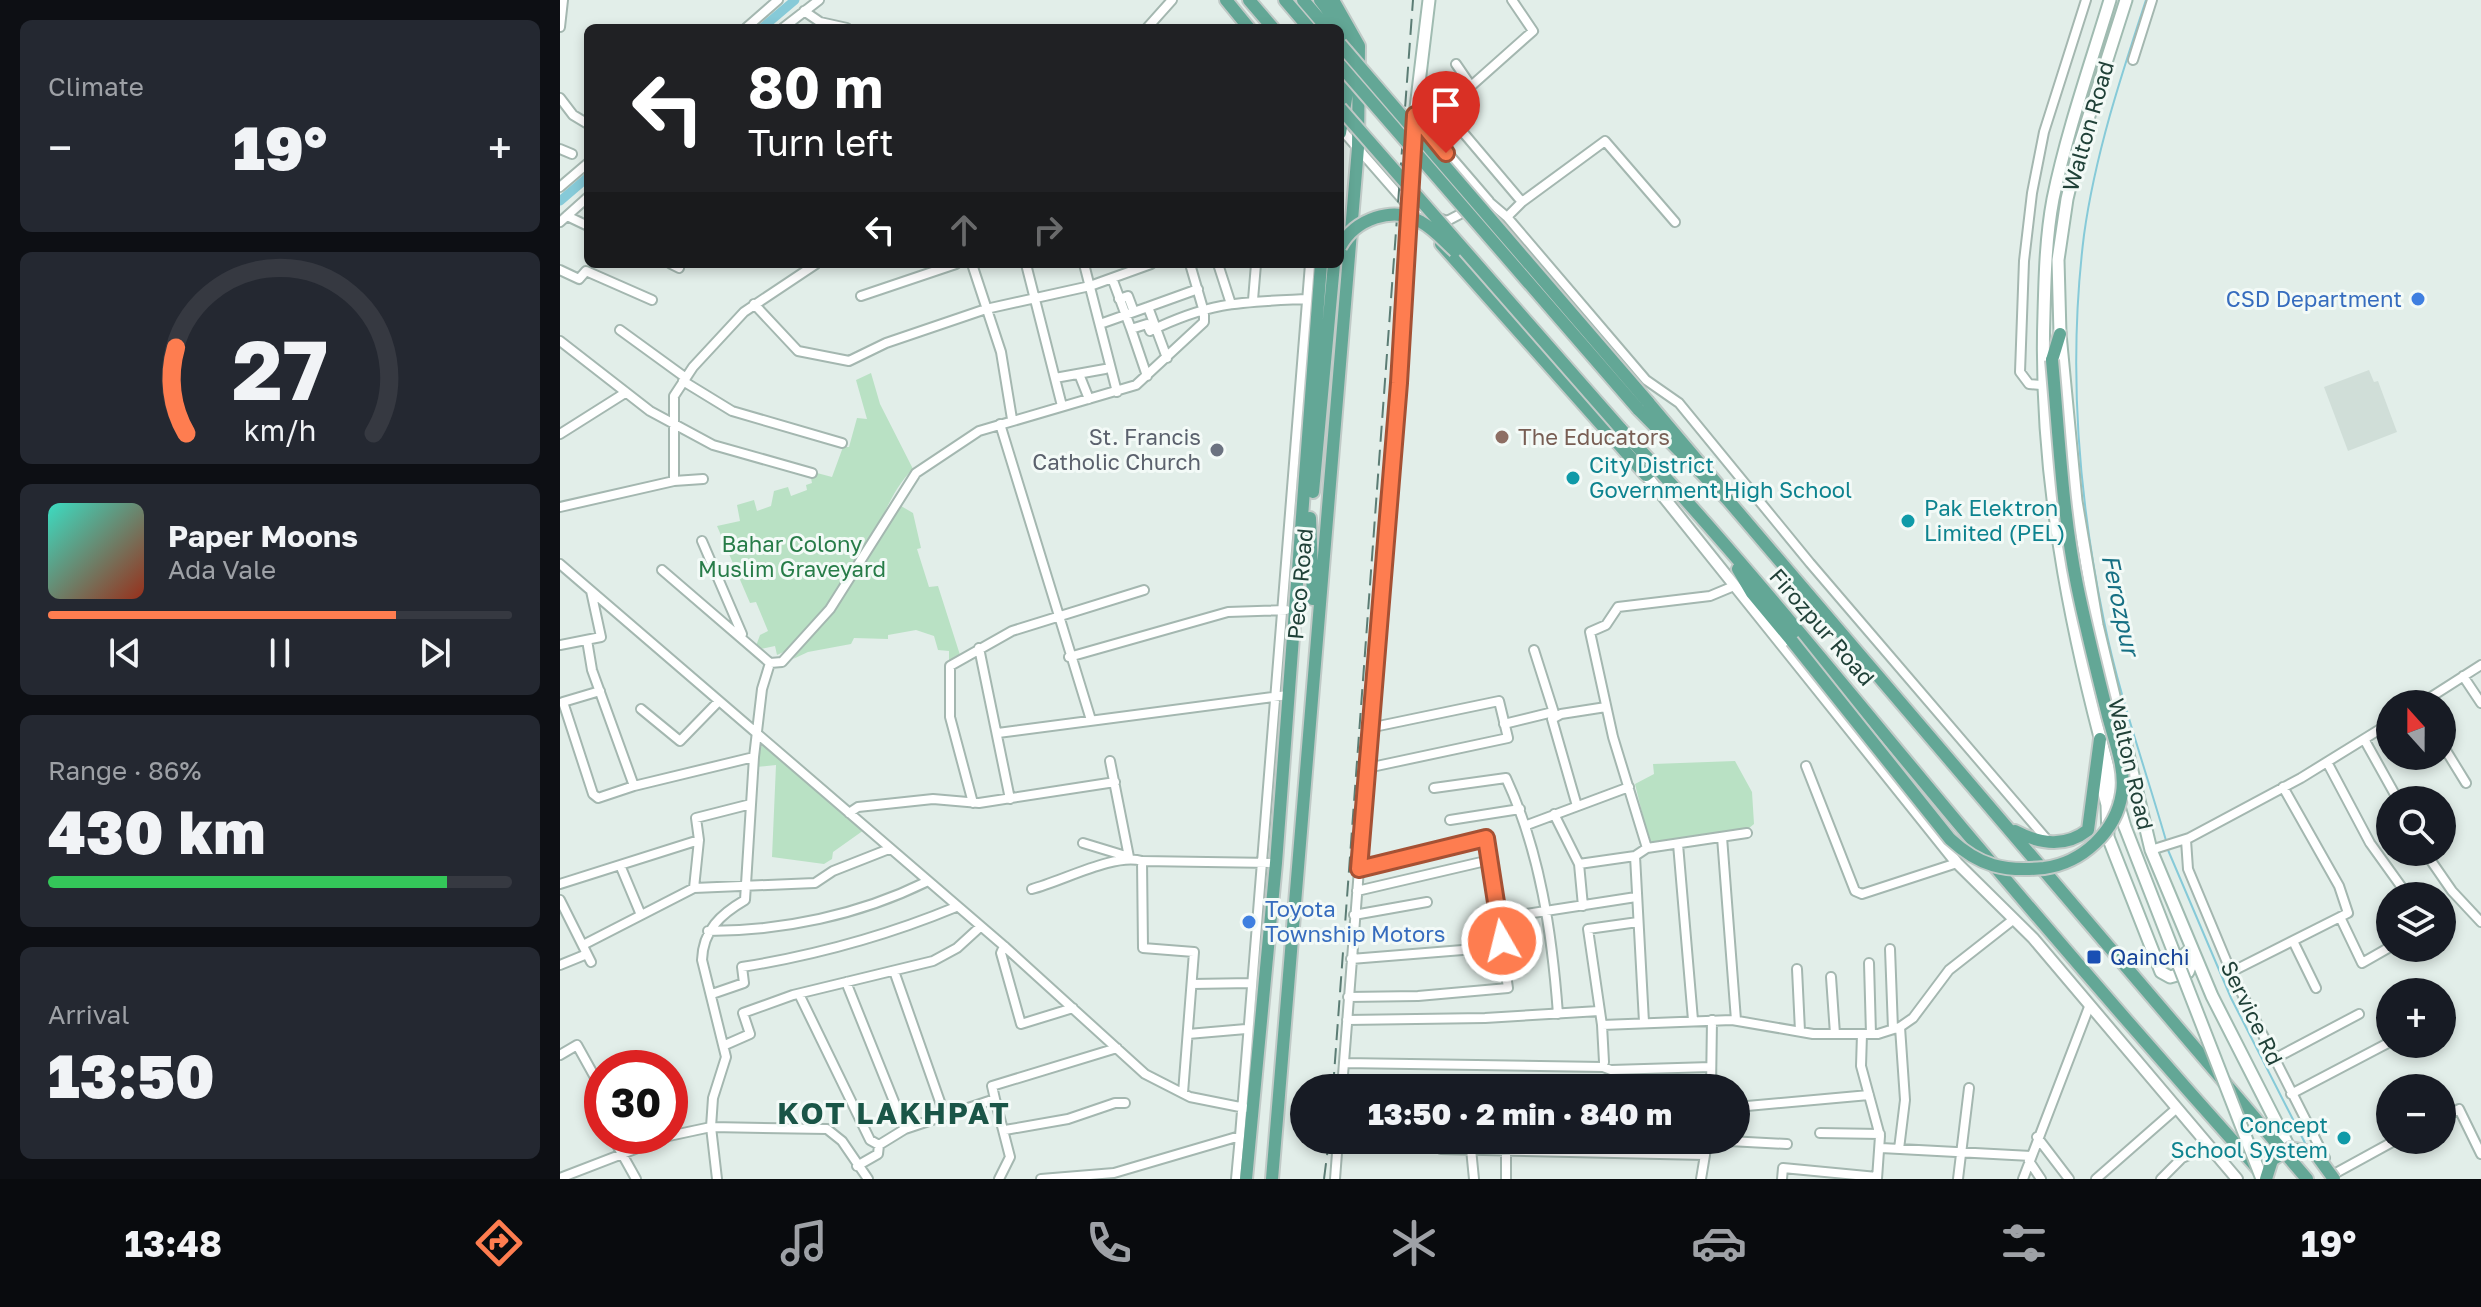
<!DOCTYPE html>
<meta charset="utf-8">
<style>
:root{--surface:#171b24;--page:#242831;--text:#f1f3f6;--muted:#9ea1a6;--line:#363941;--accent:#fe7d50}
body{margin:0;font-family:"Golos Text",sans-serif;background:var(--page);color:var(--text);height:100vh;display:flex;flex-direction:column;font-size:30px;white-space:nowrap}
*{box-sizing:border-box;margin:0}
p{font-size:26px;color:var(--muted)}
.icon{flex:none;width:44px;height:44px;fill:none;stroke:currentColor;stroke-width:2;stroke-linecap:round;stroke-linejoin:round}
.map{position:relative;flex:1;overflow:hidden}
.side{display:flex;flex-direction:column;gap:20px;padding:20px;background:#0d0f14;width:560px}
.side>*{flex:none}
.banner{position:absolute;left:24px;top:24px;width:760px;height:244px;border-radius:12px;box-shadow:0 4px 12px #0003;background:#202124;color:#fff;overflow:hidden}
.needle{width:52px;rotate:339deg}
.tools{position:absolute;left:1816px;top:690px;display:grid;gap:16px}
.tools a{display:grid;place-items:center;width:80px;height:80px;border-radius:50%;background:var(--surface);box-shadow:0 4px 12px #0003;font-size:40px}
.speed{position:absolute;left:24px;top:1050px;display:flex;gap:16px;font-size:40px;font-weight:700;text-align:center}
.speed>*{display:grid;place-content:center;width:104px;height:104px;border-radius:50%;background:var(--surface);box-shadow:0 4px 12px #0003;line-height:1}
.speed .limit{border:12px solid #d22;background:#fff;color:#111}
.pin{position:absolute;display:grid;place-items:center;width:68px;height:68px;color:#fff;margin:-82px -34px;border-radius:50% 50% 50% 0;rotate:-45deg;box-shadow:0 0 8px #0007}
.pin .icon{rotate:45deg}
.me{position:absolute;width:88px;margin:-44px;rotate:352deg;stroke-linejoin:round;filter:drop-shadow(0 0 6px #0008)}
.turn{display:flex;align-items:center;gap:28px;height:168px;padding:0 32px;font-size:36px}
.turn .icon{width:104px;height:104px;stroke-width:2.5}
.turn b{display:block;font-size:56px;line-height:68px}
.lanes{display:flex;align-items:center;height:76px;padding:0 32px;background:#0003;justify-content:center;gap:40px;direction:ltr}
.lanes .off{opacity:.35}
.big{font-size:60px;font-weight:800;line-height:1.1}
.side .tile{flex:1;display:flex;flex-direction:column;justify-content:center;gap:12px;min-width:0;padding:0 28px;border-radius:12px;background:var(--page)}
.side .dial{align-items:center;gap:0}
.dial svg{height:208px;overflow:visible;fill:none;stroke:var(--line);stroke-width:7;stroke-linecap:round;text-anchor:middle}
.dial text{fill:var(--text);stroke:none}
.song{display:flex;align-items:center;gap:24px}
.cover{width:96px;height:96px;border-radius:12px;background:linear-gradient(135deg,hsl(170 70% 55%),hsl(10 70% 35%))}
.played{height:8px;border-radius:4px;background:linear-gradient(90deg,var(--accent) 75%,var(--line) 75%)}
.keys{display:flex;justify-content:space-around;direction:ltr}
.heat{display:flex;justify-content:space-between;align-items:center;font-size:44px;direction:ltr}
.charge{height:12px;border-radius:6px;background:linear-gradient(90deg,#34c759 86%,var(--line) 0)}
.trip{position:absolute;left:730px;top:1074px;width:460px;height:80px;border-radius:40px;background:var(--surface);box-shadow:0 4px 12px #0003;font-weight:800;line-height:80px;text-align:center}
.menu{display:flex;height:128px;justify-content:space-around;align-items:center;background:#090b0e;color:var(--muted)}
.menu .icon{width:56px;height:56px}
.menu .selected{color:var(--accent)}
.menu b{font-size:36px;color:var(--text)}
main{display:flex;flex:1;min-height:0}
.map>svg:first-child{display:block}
.built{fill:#d0ded8}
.green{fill:#b9e1c4}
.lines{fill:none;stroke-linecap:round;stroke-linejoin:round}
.stream{stroke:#86cad8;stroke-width:2}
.canal{stroke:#86cad8;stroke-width:9}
.minor-casing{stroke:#a4b7b0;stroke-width:12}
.tertiary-casing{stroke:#a4b7b0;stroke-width:14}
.secondary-casing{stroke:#a0bbb1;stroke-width:15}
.primary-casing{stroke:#c1cac7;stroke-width:16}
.minor{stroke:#fff;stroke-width:8}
.tertiary{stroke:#fff;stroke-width:10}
.secondary{stroke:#fff;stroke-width:11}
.primary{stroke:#63a796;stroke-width:12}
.rail{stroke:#5b7c74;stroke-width:2;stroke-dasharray:16 8;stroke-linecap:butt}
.secondary-bridge-casing{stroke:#a0bbb1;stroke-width:15;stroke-linecap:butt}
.primary-bridge-casing{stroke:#c1cac7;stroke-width:16;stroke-linecap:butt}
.secondary-bridge{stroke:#fff;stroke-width:11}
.primary-bridge{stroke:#63a796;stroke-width:12}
.route-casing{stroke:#a55134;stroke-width:20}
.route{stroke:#fe7d50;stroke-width:14}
.shop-dot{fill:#3f7fe0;stroke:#f3faf7;stroke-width:3}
.education-dot{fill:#8d6e63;stroke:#f3faf7;stroke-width:3}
.worship-dot{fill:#6b7280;stroke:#f3faf7;stroke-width:3}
.culture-dot{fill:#0f9aa8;stroke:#f3faf7;stroke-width:3}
.transit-dot{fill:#1a4fb4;stroke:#f3faf7;stroke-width:3}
.labels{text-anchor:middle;stroke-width:6;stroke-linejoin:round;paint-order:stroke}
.street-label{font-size:22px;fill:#204138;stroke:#f3faf7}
.shop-label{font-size:22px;fill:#366cbe;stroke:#f3faf7;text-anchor:end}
.worship-label{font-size:22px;fill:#5b616d;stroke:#f3faf7;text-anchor:end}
.education-label{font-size:22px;fill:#785e54;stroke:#f3faf7;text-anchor:start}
.culture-label{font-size:22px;fill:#0d838f;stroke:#f3faf7;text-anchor:start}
.park-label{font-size:22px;fill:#277c48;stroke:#f3faf7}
.transit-label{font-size:22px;fill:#164399;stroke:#f3faf7;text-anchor:start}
.water-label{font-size:24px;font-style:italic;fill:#156f83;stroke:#f3faf7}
.district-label{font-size:30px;font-weight:bold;letter-spacing:2px;fill:#1a5547;stroke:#f3faf7}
</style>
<main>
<section class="side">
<div class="tile"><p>Climate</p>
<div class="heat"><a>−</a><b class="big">19°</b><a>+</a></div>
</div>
<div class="tile dial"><svg viewBox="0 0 100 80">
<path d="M14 69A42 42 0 1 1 86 69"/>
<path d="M14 69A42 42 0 0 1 10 36" stroke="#fe7d50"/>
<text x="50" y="56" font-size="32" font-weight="700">27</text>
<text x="50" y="72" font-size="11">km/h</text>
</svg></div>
<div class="tile">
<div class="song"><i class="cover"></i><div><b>Paper Moons</b><p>Ada Vale</p></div></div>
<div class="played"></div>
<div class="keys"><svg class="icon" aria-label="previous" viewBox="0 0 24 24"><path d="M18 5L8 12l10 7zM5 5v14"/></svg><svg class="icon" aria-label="pause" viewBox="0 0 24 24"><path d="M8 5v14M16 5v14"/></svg><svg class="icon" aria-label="next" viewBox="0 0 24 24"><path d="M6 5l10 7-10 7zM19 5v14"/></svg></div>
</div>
<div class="tile"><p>Range · 86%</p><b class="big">430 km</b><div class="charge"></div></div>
<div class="tile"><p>Arrival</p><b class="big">13:50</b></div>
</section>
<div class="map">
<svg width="1921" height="1179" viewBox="0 0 1921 1179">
<rect width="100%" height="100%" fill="#e2eee9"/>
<!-- built -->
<path class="built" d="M1809,370L1814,382L1818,381L1837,432L1788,451L1764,387Z"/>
<!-- green -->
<path class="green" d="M311,373L320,404L353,469C333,488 325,515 311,538C293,568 249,645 217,655L215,646L201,649L196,646L200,635L208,631L196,602L190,603L157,526L180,521L177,505L194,500L197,511L211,506L214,491L228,487L231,496L247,490L246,485L252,483L251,478L257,473L272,477L283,447H289L297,418L307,419L296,380Z
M341,506L353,513L361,548L357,549L369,587L378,586L400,655L389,661V651L378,650L374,636L356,630L328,635V639L294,638L291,644L248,652L233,659L272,612Z
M200,743L304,830L273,852L272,859L264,864L212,857L216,765L196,767Z
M1175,761L1192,792L1194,824L1188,829L1090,845L1075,784L1094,774L1093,764Z"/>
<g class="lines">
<!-- stream -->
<path class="stream" d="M1586,0C1561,76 1535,155 1524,235C1508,363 1518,495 1544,621C1559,696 1586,770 1607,844
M1608,850L1671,998L1746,1145"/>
<!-- canal -->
<path class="canal" d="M202,28L235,0
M0,201L28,177"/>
<defs>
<path id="minor" d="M244,11L260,22L287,28
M0,27L3,0
M186,28L218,0
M223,28L259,0
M587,28L612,0
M1573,60L1592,0
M896,64L911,86
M0,98L13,115L28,124
M855,115L929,201
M781,129L850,208L887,221L927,200L947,217L1086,380L1119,403L1250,563L1489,842
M0,149L12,154
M0,187L28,163
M962,202L1045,141L1115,222
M7,216L28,226
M947,217L962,202L890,117L892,103L973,31L952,0
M0,222L28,197
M111,264L119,268
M412,264L441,352L452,419
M466,264L502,406
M524,264L557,392
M658,264L670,301
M0,270L19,279L26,271L92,300
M552,278L571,329
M301,296L396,264
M559,299L568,296L574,312
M693,300L696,264
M194,304L238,351L289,361L326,343L426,309L530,286L591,264
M540,324L588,307
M60,330L126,378
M0,341L90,411L153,445L252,473
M607,358L588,307L638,289
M519,374L529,399
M587,376L571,329L587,324L590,331C652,301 681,302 747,299
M495,378L545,369
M123,381L172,411L282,443
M1481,385L1469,384L1460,372L1464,261L1472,193L1484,132L1526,0
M440,424L531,720
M0,434L65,393
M114,481V396L133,367L184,312L256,264
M0,507L114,481L143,479
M142,541L182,634
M0,564L444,946L585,1074L630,1097L685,1108
M102,570L210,663
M27,640L32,670L74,786L194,757L202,689L210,663L222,662L270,609L356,473L419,431L576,385L644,322V312L630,264
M0,645L41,637L31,591
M419,648L450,799
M974,650L995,716
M509,657L668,612L726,610
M1903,676L1921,703
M40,691L3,702L33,794L38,798L74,786
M1860,704L1921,665
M81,709L120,741L158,702
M944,724L993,712
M438,733L728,695
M1804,739L1838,800
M1882,744L1906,783
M194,757L185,900C161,914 143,930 142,960L166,1057L153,1098L151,1127L267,1129L282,1141L308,1179
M1767,762L1810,843L1848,896
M1246,766L1295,891L1302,894L1397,863
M807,768L948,738L939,701L809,728
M874,788L946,778C980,851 992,933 998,1014
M413,803L390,717V666L452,631L584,590
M1017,806L992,719L1001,714L1046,707
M289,813L298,807L373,799L419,803L555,782
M994,814L1019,864L1023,906
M890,820L960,809
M967,825L1069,787
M1162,837L1176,1020
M1626,840L1628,869L1671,972L1765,1158
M523,843L569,857L550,761
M1118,844L1133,1020
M1087,848L1053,737L1030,632L1046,625L1058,607L1150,596L1174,586
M1591,850L1629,838L1741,778L1830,723
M1865,852L1892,891L1921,922
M582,861L716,863
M1019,864L1075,856
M60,865L81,915
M0,884L139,840
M134,888L139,840L136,818L191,804
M472,889C503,881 554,853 582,861L583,948L634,952L623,1093
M797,891L930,860
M0,900L31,962
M794,915L867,902
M1780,917L1802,963L1830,947
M1078,922L1028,929L1042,1025L1172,1020L1253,1034H1318L1340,1027L1353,1018L1389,970L1454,919
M148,931C222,931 299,915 366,882
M1733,941L1756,988
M23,945L134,888L255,883L273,871L329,849
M444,946L441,953L461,1024L513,1008
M1330,949L1333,1029
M791,959L915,949V922L1076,897
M1309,963L1311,1034
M0,965L27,954
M1237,969L1240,1031
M334,971L385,1116
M1671,972L1788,913L1779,886L1723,787
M1271,977L1275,1034
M286,982L345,1129
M632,984L692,983
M152,994L184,983L182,967C257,955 326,936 396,907
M239,994L310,1140L319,1145
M788,997L858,996L948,988L926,838L799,869
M787,1020L925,1018L1039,1011
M1084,1022L1075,856L1087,848L1187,833
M1042,1025L1044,1062
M628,1034L686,1029
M1302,1034L1301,1066L1320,1136L1317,1179
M165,1045L190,1034L183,1013L233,995L373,961L397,948L420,927
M0,1055L17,1045L42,1090
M1714,1059L1799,1014
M784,1063L1043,1067L1051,1070L1151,1067
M782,1088L850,213
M1151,1088L1152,1020
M1731,1094L1830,1042
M435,1099L432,1086L557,1048
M1176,1107L1309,1095
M1882,1117L1899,1109L1921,1154
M445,1130L508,1119L555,1103H565
M1260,1133L1320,1134
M52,1136L76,1179
M1477,1137L1509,1179
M1150,1140L1227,1144
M1321,1148L1471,1156
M881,1149L1145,1155L1147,1140
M911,1149L914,1179
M1339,1149L1345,1100L1340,1027
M946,1150V1179
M1469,1161L1481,1179
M297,1166L318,1154L319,1145L345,1129L435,1099L450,1157L439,1179
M1774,1174L1836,1140
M0,1178L109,1136L151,1127L157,1179
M481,1179L554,1173L680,1136L750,264
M676,1179L680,1136
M775,1179L778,1140
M1141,1179L1145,1155
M1222,1179L1223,1168L1317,1177
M1398,1179L1409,1088
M1463,1179L1529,1007
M1536,1179L1617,1108
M1601,1179L1622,1158L1649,1146"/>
<path id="tertiary" d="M1086,475L1397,863L1473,938L1677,1179"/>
<path id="secondary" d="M1550,0C1530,66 1507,131 1493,199C1486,236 1485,275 1484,313C1478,487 1516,661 1565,827
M1566,0L1520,144L1507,199L1498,260L1500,334L1516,501L1537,625L1591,850L1652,996L1734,1157
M850,208L853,133L869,0
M1537,766L1547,805L1548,837L1601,972L1610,977L1628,972L1631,964L1626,953"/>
<path id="primary" d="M666,0L689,28
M689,0L713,28
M725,0L749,28
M743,0L767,28
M760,0C800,50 790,74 780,133
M881,244L1086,475L1096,467
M1492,360L1500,334
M1088,402L1159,486
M1078,409L1167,499L1747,1179
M1060,428C1180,556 1290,694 1403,829C1499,943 1597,1056 1697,1168
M753,492L774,264
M750,518L753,599
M1178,569L1192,593L1232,641
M1455,831C1480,844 1505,848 1528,830L1540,739
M686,1179L716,863L761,264
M712,1179L798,148L799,46L773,0"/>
</defs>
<!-- minor casing -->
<use href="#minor" class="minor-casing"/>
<!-- tertiary casing -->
<use href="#tertiary" class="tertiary-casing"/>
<!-- secondary casing -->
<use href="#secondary" class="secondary-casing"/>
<!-- primary casing -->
<use href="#primary" class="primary-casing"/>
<!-- minor -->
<use href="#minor" class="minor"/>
<!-- tertiary -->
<use href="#tertiary" class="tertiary"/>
<!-- secondary -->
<use href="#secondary" class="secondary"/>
<!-- primary -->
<use href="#primary" class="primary"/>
<!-- rail -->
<path class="rail" d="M773,1088L853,0
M764,1179L769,1140"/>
<defs>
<path id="secondary-bridge" d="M1565,827L1702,1179"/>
<path id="primary-bridge" d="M780,44L1088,402
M780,65L1078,409
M780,108L1060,428
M780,247C795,219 833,205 861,222C874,229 884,241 895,251
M1232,641L1390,839C1419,866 1444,872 1484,868C1522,863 1556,832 1562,793C1566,769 1554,739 1548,716C1537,672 1526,629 1517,585C1502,511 1499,435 1492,360
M1706,1179L1712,1160L1731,1148L1755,1153L1774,1179"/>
</defs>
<!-- secondary-bridge casing -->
<use href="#secondary-bridge" class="secondary-bridge-casing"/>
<!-- primary-bridge casing -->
<use href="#primary-bridge" class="primary-bridge-casing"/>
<!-- secondary-bridge -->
<use href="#secondary-bridge" class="secondary-bridge"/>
<!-- primary-bridge -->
<use href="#primary-bridge" class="primary-bridge"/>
</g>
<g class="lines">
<defs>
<path id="route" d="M886,153L855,115L839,383L799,869L926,838L942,941"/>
</defs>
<!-- route casing -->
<use href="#route" class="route-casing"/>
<!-- route -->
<use href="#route" class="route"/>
</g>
<!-- markers -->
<g class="shop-dot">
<circle cx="1858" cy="299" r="8"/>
<circle cx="689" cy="922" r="8"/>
</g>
<circle class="education-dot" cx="942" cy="437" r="8"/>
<circle class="worship-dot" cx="657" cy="450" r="8"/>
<g class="culture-dot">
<circle cx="1013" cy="478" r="8"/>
<circle cx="1348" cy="521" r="8"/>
<circle cx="1784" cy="1138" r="8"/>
</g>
<rect class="transit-dot" x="1526" y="949" width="16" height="16" rx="4"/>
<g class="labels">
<!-- street labels -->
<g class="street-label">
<text transform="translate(1528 126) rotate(-74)" y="8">Walton Road</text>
<text transform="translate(740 584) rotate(-85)" y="8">Peco Road</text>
<text transform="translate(1262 627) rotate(49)" y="8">Firozpur Road</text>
<text transform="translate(1571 764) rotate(77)" y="8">Walton Road</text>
<text transform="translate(1692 1013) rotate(64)" y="8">Service Rd</text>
</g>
<!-- shop labels -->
<g class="shop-label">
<text x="1842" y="307">CSD Department</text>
<text x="705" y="917" text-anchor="start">Toyota<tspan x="705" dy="25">Township Motors</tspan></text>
</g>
<!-- worship labels -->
<g class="worship-label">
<text x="641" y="445">St. Francis<tspan x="641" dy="25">Catholic Church</tspan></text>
</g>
<!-- education labels -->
<g class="education-label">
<text x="958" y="445">The Educators</text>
</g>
<!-- culture labels -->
<g class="culture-label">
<text x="1029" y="473">City District<tspan x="1029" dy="25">Government High School</tspan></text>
<text x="1364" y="516">Pak Elektron<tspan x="1364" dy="25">Limited (PEL)</tspan></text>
<text x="1768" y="1133" text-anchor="end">Concept<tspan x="1768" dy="25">School System</tspan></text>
</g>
<!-- park labels -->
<g class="park-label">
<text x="232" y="552">Bahar Colony<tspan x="232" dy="25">Muslim Graveyard</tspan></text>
</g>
<!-- transit labels -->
<g class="transit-label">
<text x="1550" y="965">Qainchi</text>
</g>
<!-- water labels -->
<g class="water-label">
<text transform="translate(1560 605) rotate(78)" y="8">Ferozpur</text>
</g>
<!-- district labels -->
<g class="district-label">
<text x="334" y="1124">KOT LAKHPAT</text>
</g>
</g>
</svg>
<div class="tools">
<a><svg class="needle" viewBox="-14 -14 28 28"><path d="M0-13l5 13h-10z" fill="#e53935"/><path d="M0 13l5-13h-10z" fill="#9ea1a6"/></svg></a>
<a><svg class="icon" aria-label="search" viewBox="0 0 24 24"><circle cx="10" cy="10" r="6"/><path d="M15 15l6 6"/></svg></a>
<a><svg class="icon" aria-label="layers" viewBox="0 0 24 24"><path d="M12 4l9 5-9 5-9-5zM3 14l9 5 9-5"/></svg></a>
<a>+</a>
<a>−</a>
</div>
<div class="speed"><div class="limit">30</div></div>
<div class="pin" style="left:886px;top:153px;background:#d93025"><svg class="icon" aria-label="arrive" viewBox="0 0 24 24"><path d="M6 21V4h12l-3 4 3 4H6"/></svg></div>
<svg class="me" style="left:942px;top:941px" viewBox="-20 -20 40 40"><circle r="17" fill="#fe7d50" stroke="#fff" stroke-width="3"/><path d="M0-11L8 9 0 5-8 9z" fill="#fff"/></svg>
<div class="trip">13:50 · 2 min · 840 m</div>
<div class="banner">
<div class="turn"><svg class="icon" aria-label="left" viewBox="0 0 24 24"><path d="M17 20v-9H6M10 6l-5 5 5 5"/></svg><div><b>80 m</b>Turn left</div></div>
<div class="lanes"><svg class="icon" aria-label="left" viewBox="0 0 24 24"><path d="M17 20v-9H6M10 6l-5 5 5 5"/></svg><svg class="icon off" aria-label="ahead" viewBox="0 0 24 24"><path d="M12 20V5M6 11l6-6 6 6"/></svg><svg class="icon off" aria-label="right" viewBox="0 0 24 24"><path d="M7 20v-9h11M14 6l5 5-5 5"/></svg></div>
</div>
</div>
</main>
<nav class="menu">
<b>13:48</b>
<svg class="icon selected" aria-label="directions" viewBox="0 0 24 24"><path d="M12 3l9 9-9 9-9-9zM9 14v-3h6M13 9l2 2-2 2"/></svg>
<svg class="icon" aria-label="music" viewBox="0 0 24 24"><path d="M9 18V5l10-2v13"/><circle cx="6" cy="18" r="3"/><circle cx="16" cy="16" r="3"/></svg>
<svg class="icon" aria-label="phone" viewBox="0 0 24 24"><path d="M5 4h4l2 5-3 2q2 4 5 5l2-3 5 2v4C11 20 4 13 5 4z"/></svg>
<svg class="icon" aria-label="climate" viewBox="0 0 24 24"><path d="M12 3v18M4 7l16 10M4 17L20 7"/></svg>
<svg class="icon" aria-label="car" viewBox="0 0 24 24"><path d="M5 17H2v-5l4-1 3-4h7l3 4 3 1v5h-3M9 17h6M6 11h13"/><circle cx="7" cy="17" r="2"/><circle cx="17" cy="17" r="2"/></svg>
<svg class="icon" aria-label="filters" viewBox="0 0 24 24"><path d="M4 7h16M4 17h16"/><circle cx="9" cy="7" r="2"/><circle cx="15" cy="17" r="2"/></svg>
<b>19°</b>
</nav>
